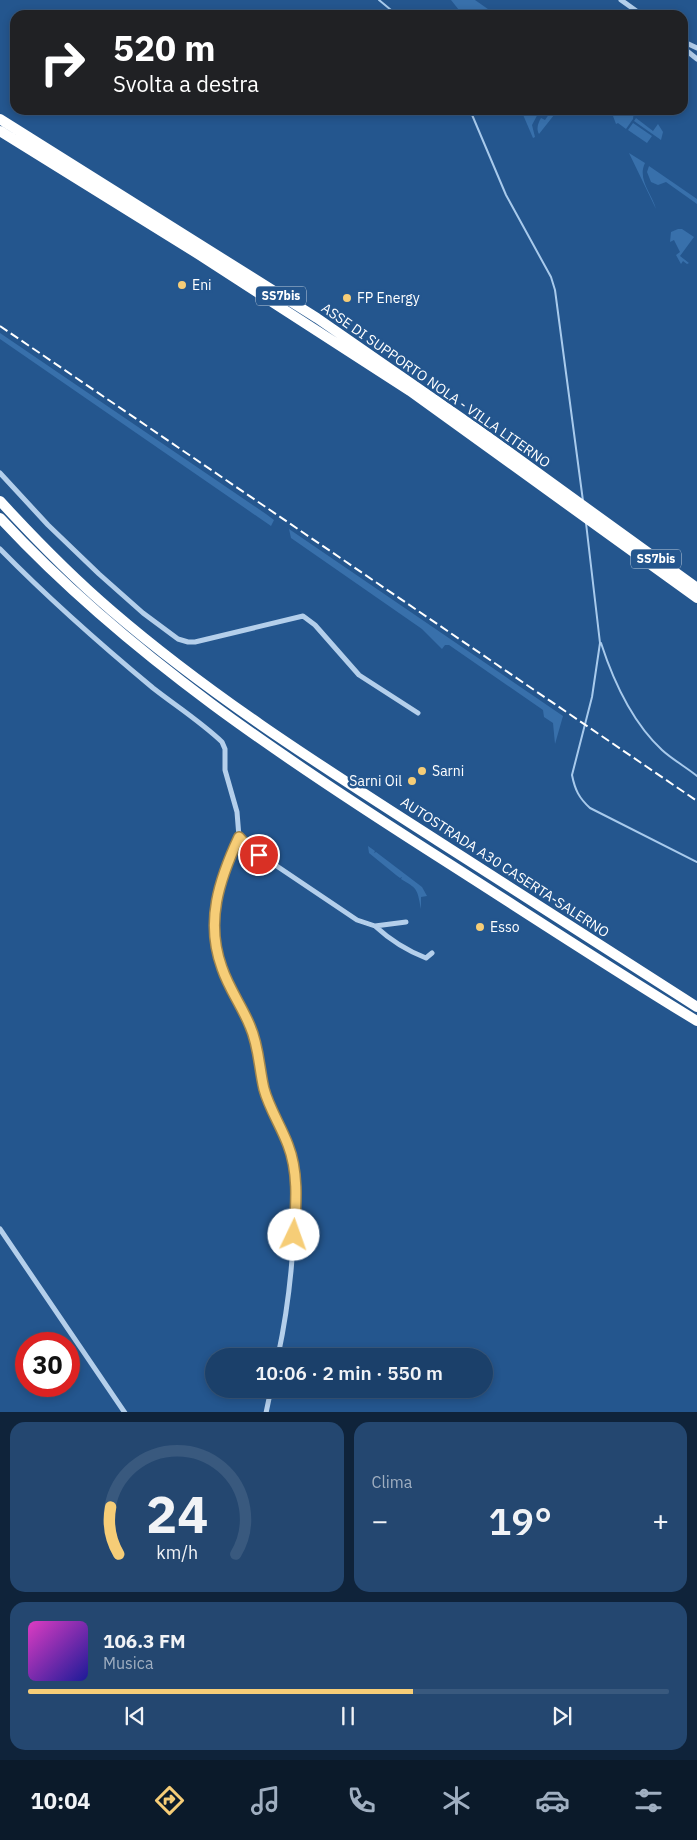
<!DOCTYPE html>
<html lang="it">
<meta charset="utf-8">
<style>
:root{--surface:#1b406a;--page:#244770;--text:#f1f3f6;--muted:#a0afc1;--line:#39597e;--accent:#f6cd77}
body{margin:0;font-family:"IBM Plex Sans",sans-serif;background:var(--page);color:var(--text);height:100vh;display:flex;flex-direction:column;font-size:19px;white-space:nowrap}
*{box-sizing:border-box;margin:0}
p{font-size:16px;color:var(--muted)}
.icon{flex:none;width:28px;height:28px;fill:none;stroke:currentColor;stroke-width:2;stroke-linecap:round;stroke-linejoin:round}
.map{position:relative;height:1412px;overflow:hidden}
.sheet{display:flex;flex-direction:column;gap:10px;padding:10px;background:#0f233a;flex:1}
.sheet>*{flex:none}
.top-card{position:absolute;left:10px;top:10px;width:678px;height:105px;border-radius:15px;box-shadow:0 2px 8px #0003,0 0 0 1px var(--line);background:#202124;color:#fff;overflow:hidden}
.speed{position:absolute;left:15px;top:1332px;display:flex;gap:10px;font-size:25px;font-weight:700;text-align:center}
.speed>*{display:grid;place-content:center;width:65px;height:65px;border-radius:50%;background:var(--surface);box-shadow:0 2px 8px #0003,0 0 0 1px var(--line);line-height:1}
.speed .limit{border:8px solid #d22;background:#fff;color:#111}
.pin{position:absolute;display:grid;place-items:center;width:42px;height:42px;color:#fff;margin:-21px;border:2px solid #fff;border-radius:50%;box-shadow:0 1px 5px #0007}
.me{position:absolute;width:55px;margin:-28px;rotate:3deg;stroke-linejoin:round;filter:drop-shadow(0 0 4px #0008)}
.turn{display:flex;align-items:center;gap:18px;height:105px;padding:0 20px;font-size:22px}
.turn .icon{width:65px;height:65px;stroke-width:2.5}
.turn b{display:block;font-size:35px;line-height:42px}
.big{font-size:38px;font-weight:600;line-height:1.1}
.sheet .tile{flex:1;display:flex;flex-direction:column;justify-content:center;gap:8px;min-width:0;padding:0 18px;border-radius:15px;background:var(--page)}
.sheet .dial{align-items:center;gap:0}
.dial svg{height:130px;overflow:visible;fill:none;stroke:var(--line);stroke-width:7;stroke-linecap:round;text-anchor:middle}
.dial text{fill:var(--text);stroke:none}
.song{display:flex;align-items:center;gap:15px}
.cover{width:60px;height:60px;border-radius:8px;background:linear-gradient(135deg,hsl(310 70% 55%),hsl(240 70% 35%))}
.played{height:5px;border-radius:2px;background:linear-gradient(90deg,var(--accent) 60%,var(--line) 60%)}
.keys{display:flex;justify-content:space-around;direction:ltr}
.heat{display:flex;justify-content:space-between;align-items:center;font-size:28px;direction:ltr}
.sheet .tiles{flex:1;display:grid;gap:10px;grid-template-columns:1fr 1fr}
.tile:last-child{grid-column:span 2}
.trip{position:absolute;left:205px;top:1348px;width:288px;height:50px;border-radius:25px;background:var(--surface);box-shadow:0 2px 8px #0003,0 0 0 1px var(--line);font-weight:600;line-height:50px;text-align:center}
.tab-bar{display:flex;height:80px;justify-content:space-around;align-items:center;background:#0b1a2a;color:var(--muted)}
.tab-bar .icon{width:35px;height:35px}
.tab-bar .active{color:var(--accent)}
.tab-bar b{font-size:22px;color:var(--text)}
.map>svg:first-child{display:block}
.green{fill:#3870ab}
.lines{fill:none;stroke-linecap:round;stroke-linejoin:round}
.stream{stroke:#a8caec;stroke-width:2}
.street{stroke:#b4cfeb;stroke-width:5}
.highway{stroke:#fff;stroke-width:10}
.rail{stroke:#fff;stroke-width:2;stroke-dasharray:9 4;stroke-linecap:butt}
.route-casing{stroke:#a0854d;stroke-width:12}
.route{stroke:#f6cd77;stroke-width:9}
.poi-dot{fill:#f6cd77;stroke:#24568e;stroke-width:2}
.labels{text-anchor:middle;stroke-width:5;stroke-linejoin:round;paint-order:stroke}
.shield{fill:#24568e;stroke:#bdccdd;stroke-width:1}
.shield-label{font-size:12px;font-weight:bold;fill:#fff}
.poi-label{font-size:14px;fill:#fff;stroke:#24568e;text-anchor:start}
.street-label{font-size:14px;fill:#fff;stroke:#24568e}
</style>
<div class="map">
<svg width="697" height="1413" viewBox="0 0 697 1413">
<rect width="100%" height="100%" fill="#24568e"/>
<!-- green -->
<path class="green" d="M451,0H475L495,14L503,15H463Z
M521,110H540L532,125L535,137L533,138Z
M552,110H558L539,134C536,129 538,123 541,118L545,120Z
M613,110H634L633,119L626,129L618,123L616,124L613,116Z
M636,118L653,131L658,124L663,132L661,140L634,121Z
M633,123L652,136L647,143L628,130Z
M629,153L645,163C637,179 652,194 656,209Z
M649,166L697,199V204L666,182L658,185L651,182L647,172Z
M678,229H682L694,237L680,256L689,263L687,264L683,261L681,264L676,255L680,252L674,240L670,242L671,232Z
M0,333L266,514L274,520L271,526L0,339Z
M289,529L563,716L555,744L553,723L544,717L543,710L449,645H445L442,649L422,629L291,538Z
M368,846L375,851L374,853L376,852L422,887L427,896L421,897V909C417,887 417,889 401,879L402,877L400,878L396,875L369,853Z"/>
<g class="lines">
<!-- stream -->
<path class="stream" d="M379,0L397,15
M470,110L506,195L551,277L555,290L583,501
M586,523L600,643L592,697L572,775C575,790 579,798 590,808L697,862
M601,643C613,680 633,723 662,750C673,760 686,767 697,776"/>
<!-- street -->
<path class="street" d="M621,0L642,15
M682,41L697,48
M682,47L697,59
M0,473L48,525L99,574L143,613L178,639L188,642H195L303,616L315,625L359,675L418,713
M0,549C48,598 100,644 153,688C176,706 201,722 222,742L225,749V770L237,812L239,837L247,846L357,920L375,926
M239,837C220,880 203,925 223,971C231,990 242,1007 250,1025C259,1046 258,1070 265,1091C273,1115 287,1136 293,1161C298,1183 296,1207 294,1229C292,1272 287,1314 278,1356
M406,922L375,926C389,939 408,951 426,958L432,953
M0,1229L125,1413
M266,1413L271,1389"/>
<!-- highway -->
<path class="highway" d="M0,119L317,318L480,431L697,588
M0,131L198,254L410,391L697,598
M0,501C35,539 72,577 112,611C213,698 326,769 438,841C524,896 611,952 697,1007
M0,518C129,657 289,762 448,863C531,916 613,970 697,1021"/>
<!-- rail -->
<path class="rail" d="M0,326L697,801"/>
</g>
<g class="lines">
<defs>
<path id="route" d="M259,855L247,846L239,837C219,880 205,922 222,968C229,989 242,1006 250,1026C259,1046 259,1068 264,1089C269,1108 281,1126 288,1145C299,1173 296,1205 294,1235"/>
</defs>
<!-- route casing -->
<use href="#route" class="route-casing"/>
<!-- route -->
<use href="#route" class="route"/>
</g>
<!-- markers -->
<g class="poi-dot">
<circle cx="182" cy="285" r="5"/>
<circle cx="347" cy="298" r="5"/>
<circle cx="422" cy="771" r="5"/>
<circle cx="412" cy="781" r="5"/>
<circle cx="480" cy="927" r="5"/>
</g>
<g class="labels">
<!-- shield labels -->
<g class="shield">
<rect x="256" y="286.5" width="50" height="19" rx="4"/>
<rect x="631" y="549.5" width="50" height="19" rx="4"/>
</g>
<g class="shield-label">
<text x="281" y="300">SS7bis</text>
<text x="656" y="563">SS7bis</text>
</g>
<!-- poi labels -->
<g class="poi-label">
<text x="192" y="290">Eni</text>
<text x="357" y="303">FP Energy</text>
<text x="432" y="776">Sarni</text>
<text x="402" y="786" text-anchor="end">Sarni Oil</text>
<text x="490" y="932">Esso</text>
</g>
<!-- street labels -->
<g class="street-label">
<text transform="translate(436 385) rotate(35)" y="5">ASSE DI SUPPORTO NOLA - VILLA LITERNO</text>
<text transform="translate(505 867) rotate(33)" y="5">AUTOSTRADA A30 CASERTA-SALERNO</text>
</g>
</g>
</svg>
<div class="speed"><div class="limit">30</div></div>
<div class="pin" style="left:259px;top:855px;background:#d93025"><svg class="icon" aria-label="arrive" viewBox="0 0 24 24"><path d="M6 21V4h12l-3 4 3 4H6"/></svg></div>
<svg class="me" style="left:294px;top:1235px" viewBox="-20 -20 40 40"><circle r="19" fill="#fff"/><path d="M0-13L10 11 0 6-10 11z" fill="#f6cd77"/></svg>
<div class="trip">10:06 · 2 min · 550 m</div>
<div class="top-card">
<div class="turn"><svg class="icon" aria-label="right" viewBox="0 0 24 24"><path d="M7 20v-9h11M14 6l5 5-5 5"/></svg><div><b>520 m</b>Svolta a destra</div></div>
</div>
</div>
<section class="sheet">
<div class="tiles">
<div class="tile dial"><svg viewBox="0 0 100 80">
<path d="M14 69A42 42 0 1 1 86 69"/>
<path d="M14 69A42 42 0 0 1 9 40" stroke="#f6cd77"/>
<text x="50" y="56" font-size="32" font-weight="700">24</text>
<text x="50" y="72" font-size="11">km/h</text>
</svg></div>
<div class="tile"><p>Clima</p>
<div class="heat"><a>−</a><b class="big">19°</b><a>+</a></div>
</div>
<div class="tile">
<div class="song"><i class="cover"></i><div><b>106.3 FM</b><p>Musica</p></div></div>
<div class="played"></div>
<div class="keys"><svg class="icon" aria-label="previous" viewBox="0 0 24 24"><path d="M18 5L8 12l10 7zM5 5v14"/></svg><svg class="icon" aria-label="pause" viewBox="0 0 24 24"><path d="M8 5v14M16 5v14"/></svg><svg class="icon" aria-label="next" viewBox="0 0 24 24"><path d="M6 5l10 7-10 7zM19 5v14"/></svg></div>
</div>
</div>
</section>
<nav class="tab-bar">
<b>10:04</b>
<svg class="icon active" aria-label="directions" viewBox="0 0 24 24"><path d="M12 3l9 9-9 9-9-9zM9 14v-3h6M13 9l2 2-2 2"/></svg>
<svg class="icon" aria-label="music" viewBox="0 0 24 24"><path d="M9 18V5l10-2v13"/><circle cx="6" cy="18" r="3"/><circle cx="16" cy="16" r="3"/></svg>
<svg class="icon" aria-label="phone" viewBox="0 0 24 24"><path d="M5 4h4l2 5-3 2q2 4 5 5l2-3 5 2v4C11 20 4 13 5 4z"/></svg>
<svg class="icon" aria-label="climate" viewBox="0 0 24 24"><path d="M12 3v18M4 7l16 10M4 17L20 7"/></svg>
<svg class="icon" aria-label="car" viewBox="0 0 24 24"><path d="M5 17H2v-5l4-1 3-4h7l3 4 3 1v5h-3M9 17h6M6 11h13"/><circle cx="7" cy="17" r="2"/><circle cx="17" cy="17" r="2"/></svg>
<svg class="icon" aria-label="filters" viewBox="0 0 24 24"><path d="M4 7h16M4 17h16"/><circle cx="9" cy="7" r="2"/><circle cx="15" cy="17" r="2"/></svg>
</nav>
